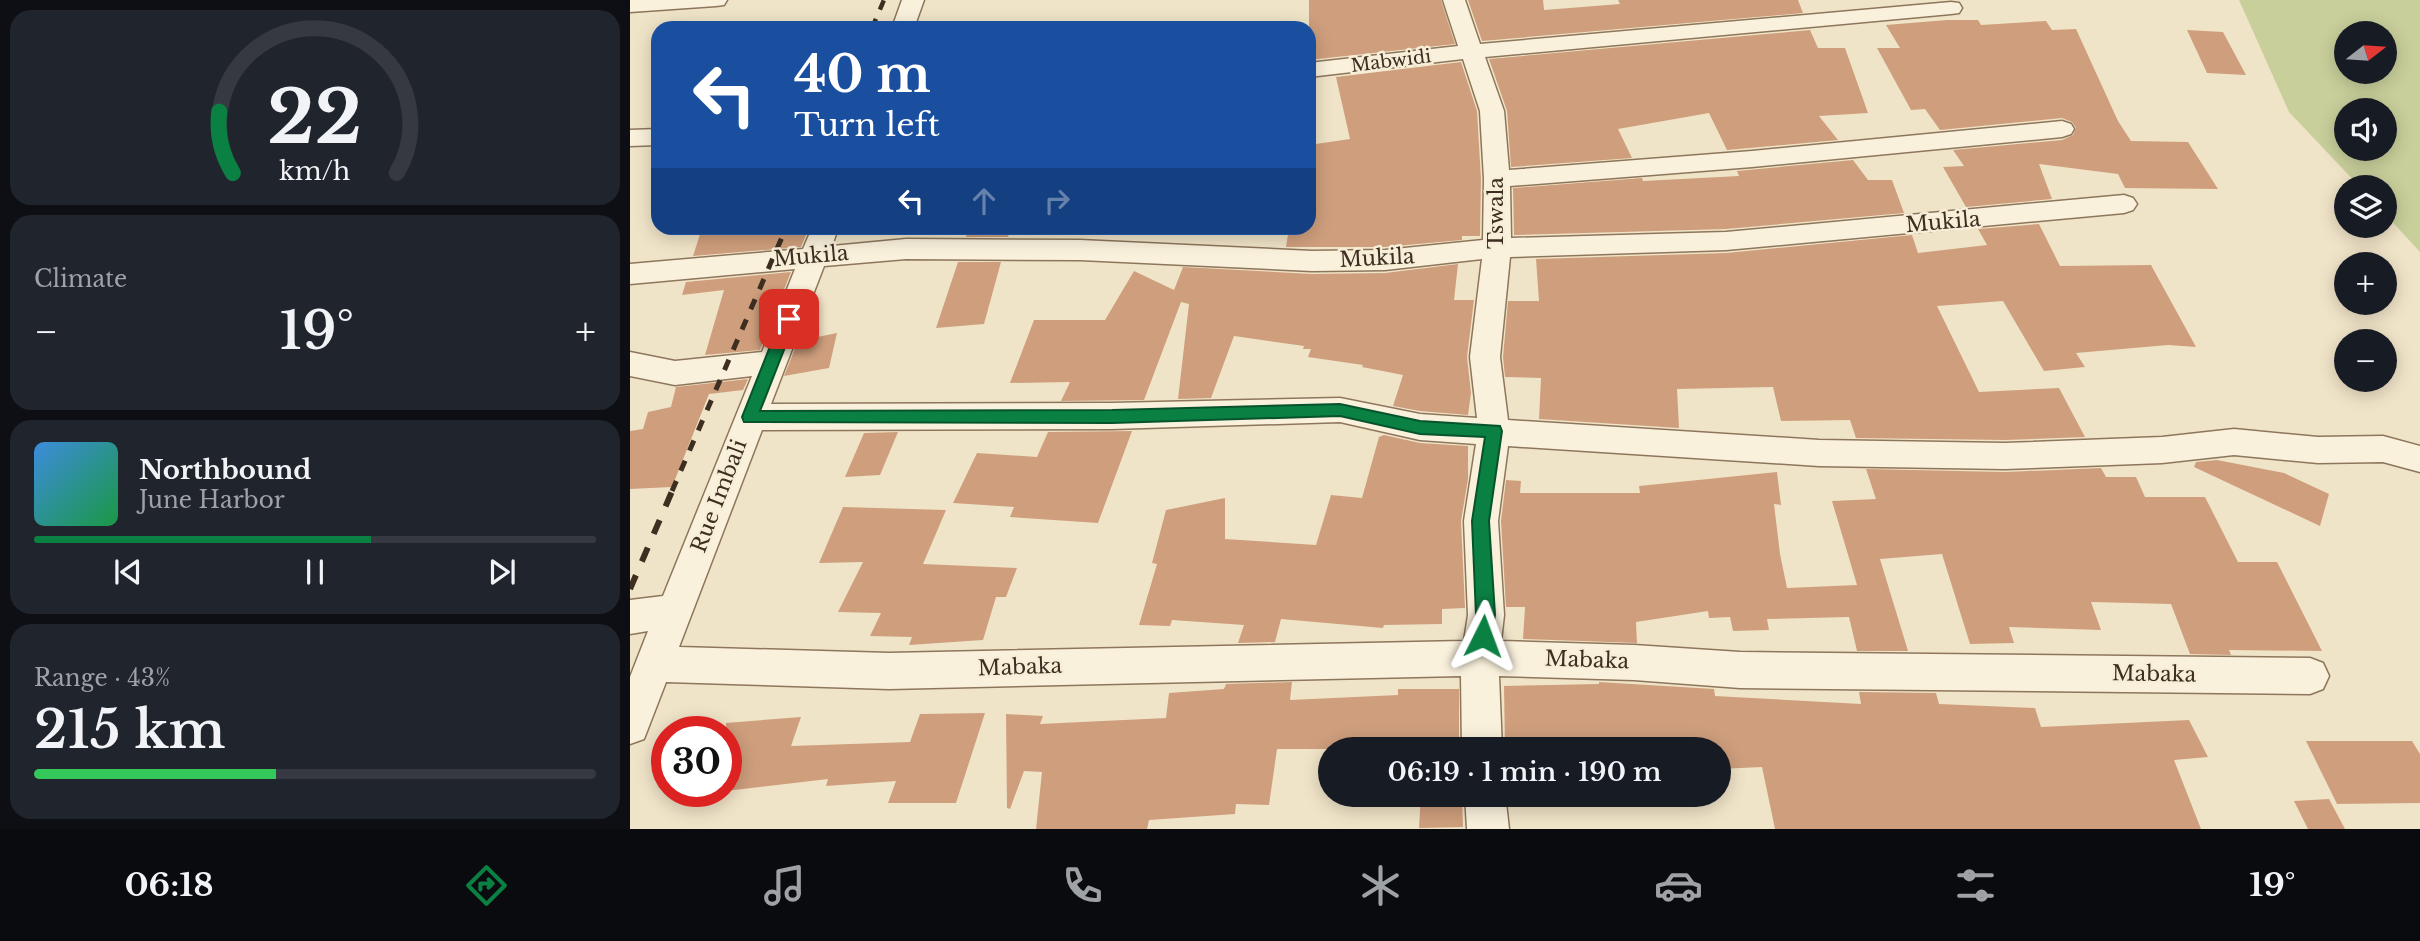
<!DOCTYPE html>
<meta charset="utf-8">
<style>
:root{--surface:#171b24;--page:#20242c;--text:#f1f3f6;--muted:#9ea1a6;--line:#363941;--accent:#0b8043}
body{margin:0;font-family:"Libre Baskerville",serif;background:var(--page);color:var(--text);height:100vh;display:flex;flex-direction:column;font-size:26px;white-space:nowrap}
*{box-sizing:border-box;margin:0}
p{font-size:23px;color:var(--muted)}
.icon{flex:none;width:38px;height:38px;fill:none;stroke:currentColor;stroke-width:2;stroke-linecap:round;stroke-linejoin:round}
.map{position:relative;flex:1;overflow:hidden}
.sheet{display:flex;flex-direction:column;gap:10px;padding:10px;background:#0d0f14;width:630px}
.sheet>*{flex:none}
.top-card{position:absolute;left:21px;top:21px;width:665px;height:214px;border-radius:21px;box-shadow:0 4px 18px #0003;background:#1a4fa0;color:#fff;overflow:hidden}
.needle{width:46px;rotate:73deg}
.controls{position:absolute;left:1704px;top:21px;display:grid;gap:14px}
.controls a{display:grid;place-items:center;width:63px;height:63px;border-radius:50%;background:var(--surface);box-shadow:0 4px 18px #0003;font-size:35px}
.speed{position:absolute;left:21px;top:716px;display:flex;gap:14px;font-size:35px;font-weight:700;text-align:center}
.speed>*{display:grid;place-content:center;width:91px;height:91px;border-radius:50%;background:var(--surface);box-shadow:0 4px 18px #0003;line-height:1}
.speed .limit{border:10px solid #d22;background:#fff;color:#111}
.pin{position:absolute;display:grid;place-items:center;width:60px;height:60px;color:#fff;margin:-30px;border-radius:14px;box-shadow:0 4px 10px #0006}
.me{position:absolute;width:77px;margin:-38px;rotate:3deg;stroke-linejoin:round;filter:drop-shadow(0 0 5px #0008)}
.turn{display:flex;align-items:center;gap:24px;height:147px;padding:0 28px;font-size:32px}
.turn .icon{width:91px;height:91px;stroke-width:2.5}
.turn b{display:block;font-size:49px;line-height:60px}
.lanes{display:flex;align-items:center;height:66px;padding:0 28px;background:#0003;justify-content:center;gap:35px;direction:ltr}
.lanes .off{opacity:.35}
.big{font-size:52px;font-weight:600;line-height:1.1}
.sheet .tile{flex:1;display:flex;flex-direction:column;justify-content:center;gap:10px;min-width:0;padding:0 24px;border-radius:21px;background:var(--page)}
.sheet .dial{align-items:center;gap:0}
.dial svg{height:182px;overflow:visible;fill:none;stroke:var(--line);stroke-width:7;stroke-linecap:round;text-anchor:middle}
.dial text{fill:var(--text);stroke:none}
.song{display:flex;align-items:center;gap:21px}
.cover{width:84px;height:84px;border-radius:10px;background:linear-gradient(135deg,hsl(210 70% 55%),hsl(140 70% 35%))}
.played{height:7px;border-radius:4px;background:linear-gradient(90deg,var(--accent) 60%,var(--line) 60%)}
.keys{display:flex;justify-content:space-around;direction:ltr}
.heat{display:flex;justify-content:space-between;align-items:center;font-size:38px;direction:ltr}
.charge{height:10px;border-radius:5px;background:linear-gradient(90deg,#34c759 43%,var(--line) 0)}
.trip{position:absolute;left:688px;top:737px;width:413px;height:70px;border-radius:35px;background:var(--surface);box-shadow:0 4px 18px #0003;font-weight:600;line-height:70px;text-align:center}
.menu{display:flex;height:112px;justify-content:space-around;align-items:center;background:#090b0e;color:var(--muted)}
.menu .icon{width:49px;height:49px}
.menu .current{color:var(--accent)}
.menu b{font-size:32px;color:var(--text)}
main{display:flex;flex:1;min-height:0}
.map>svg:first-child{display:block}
.green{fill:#c9cf9b;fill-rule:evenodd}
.building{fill:#cf9f7d}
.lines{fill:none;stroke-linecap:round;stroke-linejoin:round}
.minor-casing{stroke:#8d765c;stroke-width:3}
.minor{fill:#faf1dc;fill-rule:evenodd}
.rail-far2{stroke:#3d2e20;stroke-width:4.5;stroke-dasharray:10 10;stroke-linecap:butt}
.rail-far1{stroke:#3d2e20;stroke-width:5;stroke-dasharray:11 11;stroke-linecap:butt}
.rail{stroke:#3d2e20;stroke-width:6;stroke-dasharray:15 15;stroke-linecap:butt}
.route{fill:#0b8043;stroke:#07532c;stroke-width:2}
.labels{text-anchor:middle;stroke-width:5;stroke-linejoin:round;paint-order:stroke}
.far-street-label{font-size:18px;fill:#3d2e20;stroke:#f7eed8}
.street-label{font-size:21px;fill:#3d2e20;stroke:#f7eed8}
</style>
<main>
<section class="sheet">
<div class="tile dial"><svg viewBox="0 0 100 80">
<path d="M14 69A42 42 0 1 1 86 69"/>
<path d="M14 69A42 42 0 0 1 8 42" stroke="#0b8043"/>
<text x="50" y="56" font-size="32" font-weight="700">22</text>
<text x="50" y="72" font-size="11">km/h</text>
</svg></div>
<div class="tile"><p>Climate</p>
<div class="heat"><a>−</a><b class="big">19°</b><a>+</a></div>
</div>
<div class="tile">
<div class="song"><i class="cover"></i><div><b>Northbound</b><p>June Harbor</p></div></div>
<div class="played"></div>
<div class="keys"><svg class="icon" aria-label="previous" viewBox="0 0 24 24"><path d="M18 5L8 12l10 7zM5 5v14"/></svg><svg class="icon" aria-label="pause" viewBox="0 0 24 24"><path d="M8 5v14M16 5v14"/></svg><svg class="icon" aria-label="next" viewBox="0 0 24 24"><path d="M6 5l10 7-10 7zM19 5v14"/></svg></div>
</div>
<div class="tile"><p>Range · 43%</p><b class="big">215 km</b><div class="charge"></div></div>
</section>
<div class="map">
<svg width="1790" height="829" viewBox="0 0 1790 829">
<rect width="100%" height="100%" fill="#f0e4c8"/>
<!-- green -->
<path class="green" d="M1609,0H1790V252L1755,214V187H1730L1659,112ZM1717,33H1755V72H1717ZM1717,110H1755V149H1717Z"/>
<!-- building -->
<path class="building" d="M679,0H811L825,44L679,60Z
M838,0H913L914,10L990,4L988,0H1168L1173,13L852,41Z
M1317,20H1348L1351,25L1416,21L1422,30L1446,29L1488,121L1501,141L1558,142L1588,189L1495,188L1488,174L1409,164L1422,199L1336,207L1313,167L1334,166L1323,150L1432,140L1443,135L1446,128L1442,122L1432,118L1310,130L1295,109L1281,110L1247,48H1270L1256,25Z
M1180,30L1188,48H1215L1238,113L1189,116L1208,140L1097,150L1079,113L988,129L1002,158L881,167L877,111L859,59Z
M1557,30L1593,32L1616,75L1577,73Z
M831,62L847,111L851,179L850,236H832V240L755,247H656L659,228H679V145L720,139L706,77Z
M1223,160L1238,180H1262L1274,213L1096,229L884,235L883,188L1012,178L1013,181L1109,176L1107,171Z
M1409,224L1430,266L1521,265L1566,347L1538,345L1446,353L1455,367L1414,371L1373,301L1307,306L1349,392L1429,388L1455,437L1375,440L1226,438L1220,420L1151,421L1143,387L1047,389L1049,428L909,419L911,378L875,377L873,357L878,301H909L906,259L1096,253L1282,235L1288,253L1357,245L1348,229Z
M72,228H179L171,247L63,256Z
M339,228H381L378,237H336Z
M328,262H371L354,324L306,328Z
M828,264L824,300H844L837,357L841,393L838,415L790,411L763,406L773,375L732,367L733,365L678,357L681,349H673L674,346L604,336L581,398L548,399L559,304L551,302L514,400L431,401L440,382L380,383L404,320H475L504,271L544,290L553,267L682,274L755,273Z
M161,272L130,350L75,355L94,290L52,295L56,282Z
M207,333L199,368L154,376L168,341Z
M118,379L113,390L79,394L42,487L0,489V431L13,429L18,412L41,407L46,387Z
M502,431L468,523L380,517L384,507L323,503L347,453L407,457L418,432Z
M268,432L250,475L215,477L234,433Z
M754,435L790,443L838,446V479L831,521L835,608L812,609V624L754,625L753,628L651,619L645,642L608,643L614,625L542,620L540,626L509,625L527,564L522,563L536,510L595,498V539L686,545L701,495L732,498L749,437Z
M1587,460L1654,473L1699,494L1690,526L1564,467L1566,462Z
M1471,468L1476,477H1506L1515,497H1575L1608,562H1647L1692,651L1599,650L1601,655L1560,654L1541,604L1461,602L1471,630L1379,627L1384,643L1340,644L1312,554L1250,559L1278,651H1227L1219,617L1137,619L1139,630L1103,631L1100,617L1079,618L1078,611L1006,622L1007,643L893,639L895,607H876L871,521L876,480L891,481L890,493H1010L1009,486L1147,472L1151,505L1144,504L1150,554L1157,588L1227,585L1202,501L1246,499L1236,469L1375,472Z
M213,507L316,510L293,564L387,568L376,597H366L353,640L279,645L282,637L240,636L251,613L208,612L233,562L189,563Z
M662,682L660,700L768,695V689H829V749H647L639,805L606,804L605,814L519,820L517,829H406L412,772L394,771L380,809L377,808L376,714L413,716L410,724L536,718L539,693L594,689L596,684Z
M969,682L1084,689L1085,696L1231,704L1229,692L1306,693L1309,704L1405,708L1411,727L1559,720L1578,757L1544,760L1571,829H1145L1132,767L1088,769V749H875L874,686L969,684Z
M355,713L326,803H258L266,781L196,786L198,779L96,791V723L171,717L161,746L280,742L290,714Z
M1676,741H1782L1790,754V803L1707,804Z
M791,794H832L833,827L789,828Z
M1699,799L1715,829H1678L1664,801Z"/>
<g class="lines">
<defs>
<path id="minor" d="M0,0H97L94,5L86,6L0,12Z
M272,0H294L284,28H262Z
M813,0H835L850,44L1321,2L1329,3L1332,8L1329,13L1321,14L855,57L874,111L879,170L1122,151L1432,121L1441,124L1444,129L1441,134L1432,137L1122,167L880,186L881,238L1096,232L1494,195L1503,198L1507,204L1503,210L1494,213L1096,250L880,257L870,357L878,420L1189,440L1375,443L1532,437L1604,429L1688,437L1753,436L1790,446V472L1753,462L1688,463L1604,455L1532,463L1375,469L1189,466L878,446L868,521L874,615L871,641L1004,645L1110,652L1680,658L1693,663L1699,676L1693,689L1680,694L1110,688L1004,680L869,676L872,749H832L831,676L259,689L36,682L14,739L0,744V677L18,631L0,634V600L33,596L122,376L45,385L0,376V352L45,361L132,352L165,269L0,284V264L173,249L182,228H208L202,246L276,239L450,240L682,251L755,250L853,240L854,179L850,111L833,59L679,77V63L828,46ZM276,259L450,260L682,271L755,270L852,259L840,357L847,418L790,414L710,398L482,403L141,404L194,266ZM710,422L790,440L846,444L834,521L838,615L834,641L259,653L49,647L132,430L482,429Z
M28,129V145L0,146V130Z
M835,794H875L879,829H837Z"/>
</defs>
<!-- minor casing -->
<use href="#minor" class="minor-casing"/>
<!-- minor -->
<use href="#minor" class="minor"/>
<!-- rail-far2 -->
<path class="rail-far2" d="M242,28L254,0"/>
<!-- rail-far1 -->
<path class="rail-far1" d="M42,491L156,228"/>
<!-- rail -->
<path class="rail" d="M0,589L43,489"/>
</g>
<!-- route -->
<path class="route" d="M159,314L166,319L130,411L482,410L710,404L790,421L870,426L872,431L859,521L865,615L860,642L853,644L846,642L844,636L846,615L842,521L855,437L790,434L710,416L482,423L114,422L112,417L151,319Z"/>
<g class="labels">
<!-- far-street labels -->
<g class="far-street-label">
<text transform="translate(761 61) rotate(-7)" y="6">Mabwidi</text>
</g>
<!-- street labels -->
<g class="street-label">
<text transform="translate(866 213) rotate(-90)" y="7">Tswala</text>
<text transform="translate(1313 222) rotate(-5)" y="7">Mukila</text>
<text transform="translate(181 256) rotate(-5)" y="7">Mukila</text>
<text transform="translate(747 258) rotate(-3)" y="7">Mukila</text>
<text transform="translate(89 496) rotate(-69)" y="7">Rue Imbali</text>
<text transform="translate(957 660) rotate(2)" y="7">Mabaka</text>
<text transform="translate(390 667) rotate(-2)" y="7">Mabaka</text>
<text transform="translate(1524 674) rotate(1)" y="7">Mabaka</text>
</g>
</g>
</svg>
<div class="controls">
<a><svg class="needle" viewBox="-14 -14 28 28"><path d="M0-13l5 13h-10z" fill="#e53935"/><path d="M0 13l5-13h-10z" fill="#9ea1a6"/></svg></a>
<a><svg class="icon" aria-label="sound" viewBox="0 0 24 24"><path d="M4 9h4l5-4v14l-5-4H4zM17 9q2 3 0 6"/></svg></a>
<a><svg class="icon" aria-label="layers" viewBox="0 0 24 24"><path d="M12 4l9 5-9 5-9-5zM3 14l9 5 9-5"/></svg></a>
<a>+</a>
<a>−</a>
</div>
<div class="speed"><div class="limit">30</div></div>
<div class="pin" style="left:159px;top:319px;background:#d93025"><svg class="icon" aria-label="arrive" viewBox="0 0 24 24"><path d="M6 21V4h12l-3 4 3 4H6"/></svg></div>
<svg class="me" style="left:853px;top:636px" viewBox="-20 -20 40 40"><path d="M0-17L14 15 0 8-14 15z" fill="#0b8043" stroke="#fff" stroke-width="4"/></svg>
<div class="trip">06:19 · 1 min · 190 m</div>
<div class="top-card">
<div class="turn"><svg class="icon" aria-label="left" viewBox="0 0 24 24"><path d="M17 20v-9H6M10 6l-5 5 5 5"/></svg><div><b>40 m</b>Turn left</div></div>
<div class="lanes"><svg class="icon" aria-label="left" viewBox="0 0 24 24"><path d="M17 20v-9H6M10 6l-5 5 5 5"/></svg><svg class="icon off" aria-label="ahead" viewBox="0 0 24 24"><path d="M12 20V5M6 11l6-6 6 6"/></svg><svg class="icon off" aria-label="right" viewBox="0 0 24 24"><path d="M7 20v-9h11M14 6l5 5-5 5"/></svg></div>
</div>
</div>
</main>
<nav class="menu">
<b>06:18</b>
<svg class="icon current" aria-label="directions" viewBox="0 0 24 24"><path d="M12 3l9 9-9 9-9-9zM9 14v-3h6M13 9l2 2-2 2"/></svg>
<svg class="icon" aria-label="music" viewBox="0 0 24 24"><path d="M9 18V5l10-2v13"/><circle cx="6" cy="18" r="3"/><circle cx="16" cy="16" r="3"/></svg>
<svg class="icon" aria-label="phone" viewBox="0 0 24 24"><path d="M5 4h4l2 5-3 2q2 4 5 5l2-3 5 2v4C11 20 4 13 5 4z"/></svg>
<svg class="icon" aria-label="climate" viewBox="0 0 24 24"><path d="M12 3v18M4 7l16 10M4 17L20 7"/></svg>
<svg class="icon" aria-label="car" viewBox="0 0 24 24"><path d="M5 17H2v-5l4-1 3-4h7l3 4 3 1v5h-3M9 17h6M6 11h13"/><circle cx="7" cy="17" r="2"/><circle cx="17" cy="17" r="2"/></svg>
<svg class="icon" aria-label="filters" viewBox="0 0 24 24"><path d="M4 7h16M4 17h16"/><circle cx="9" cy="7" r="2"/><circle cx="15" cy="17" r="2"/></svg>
<b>19°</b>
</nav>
